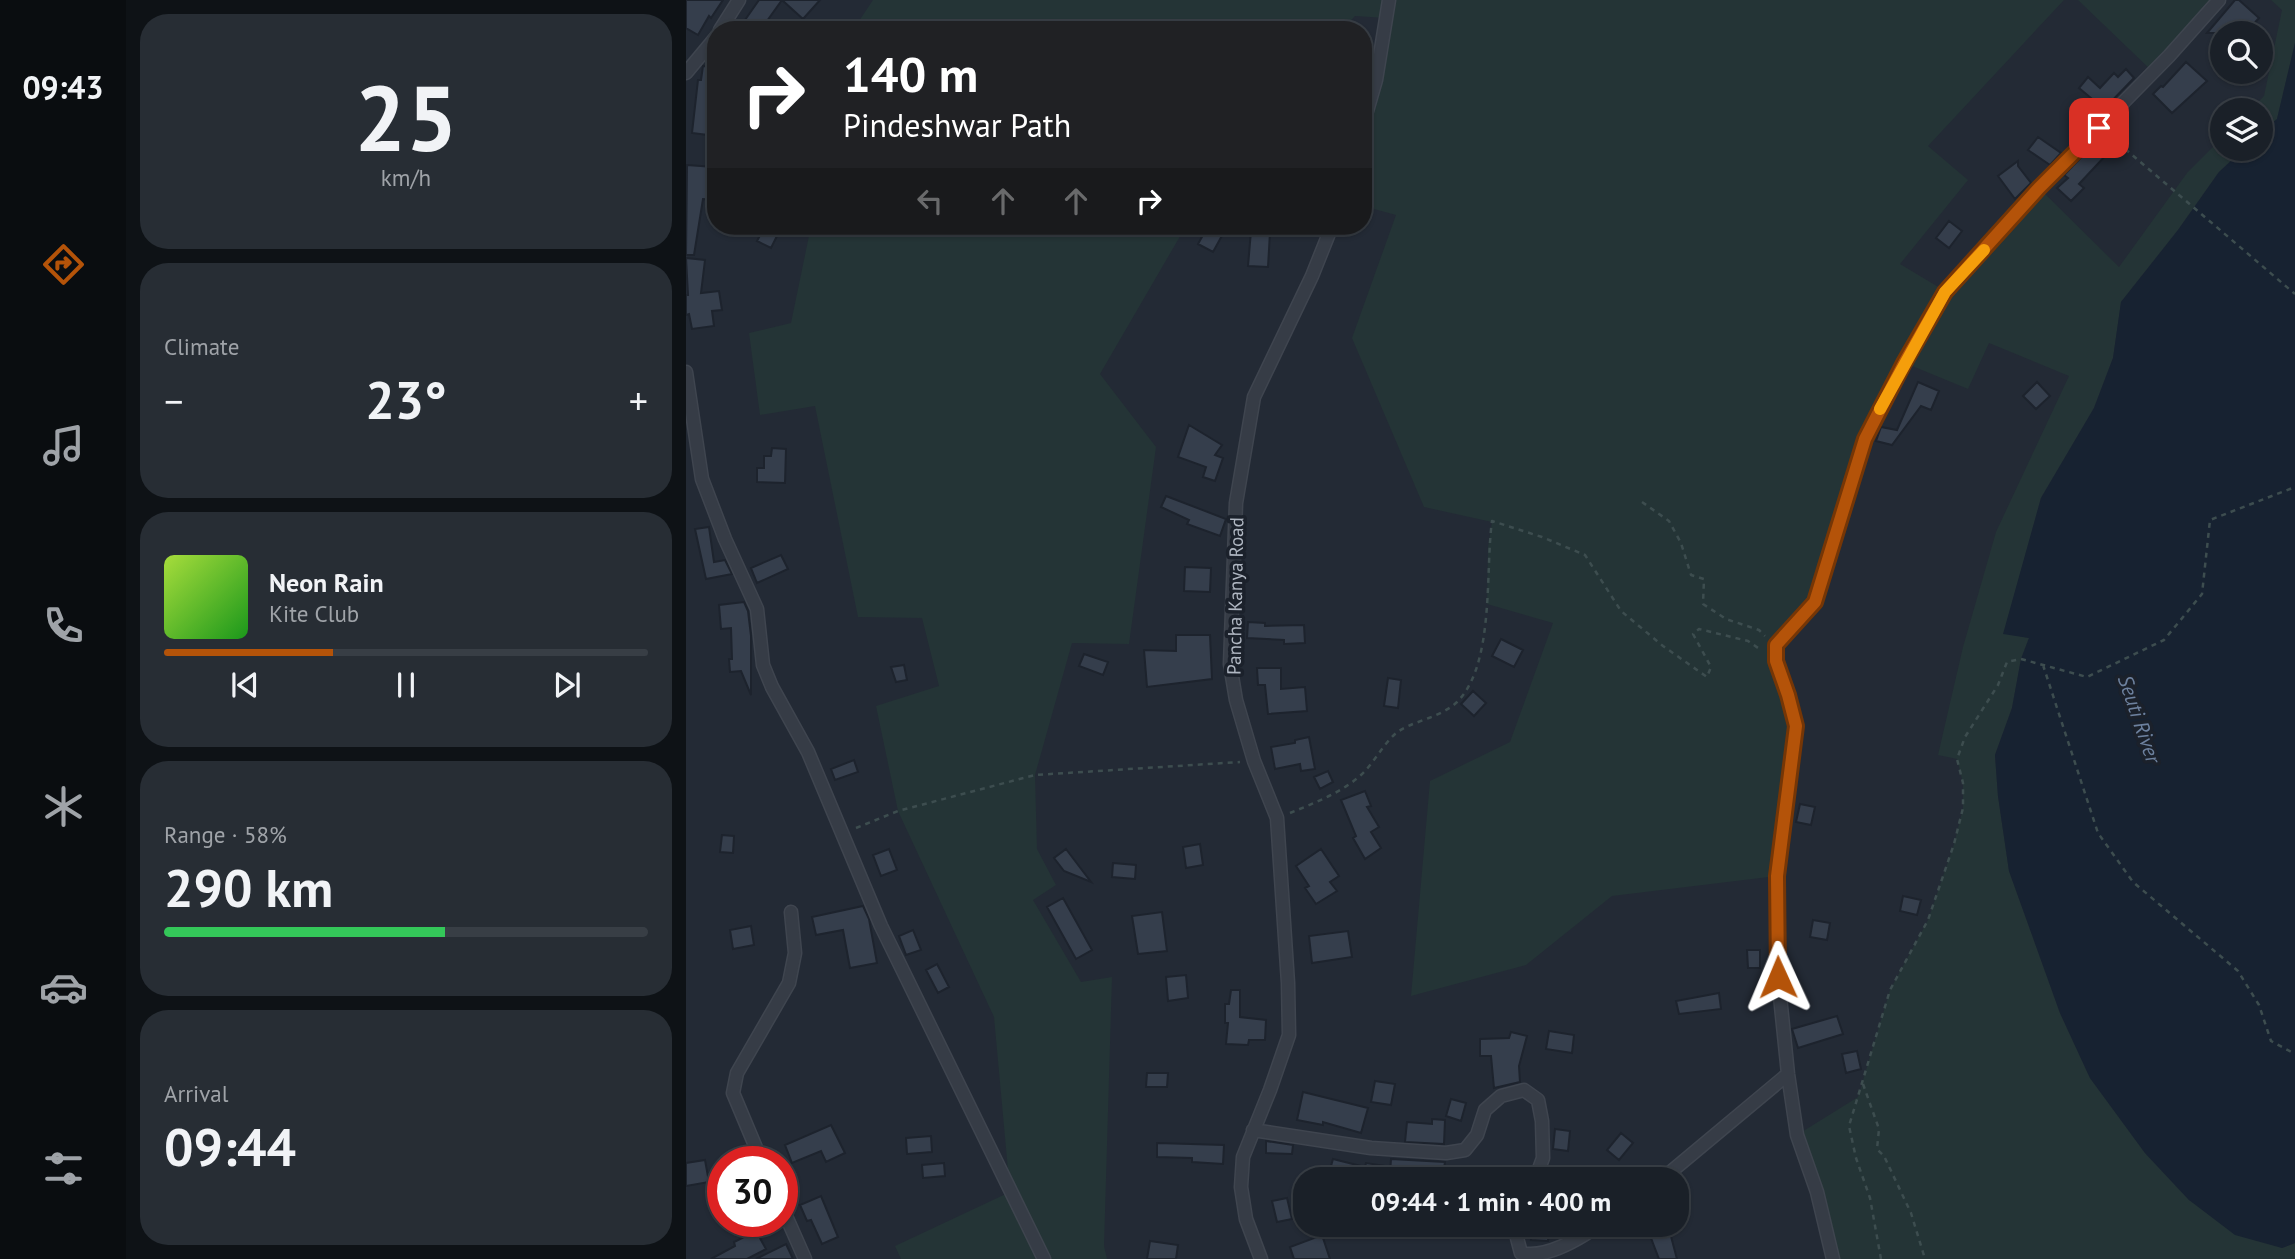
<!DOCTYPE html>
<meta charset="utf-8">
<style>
:root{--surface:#1a2028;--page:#272d34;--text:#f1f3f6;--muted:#9fa3a8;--line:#383e45;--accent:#b45309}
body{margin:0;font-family:"PT Sans",sans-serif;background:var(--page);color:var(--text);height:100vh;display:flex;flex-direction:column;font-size:26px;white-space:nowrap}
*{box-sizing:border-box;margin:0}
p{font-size:23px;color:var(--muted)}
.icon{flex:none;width:38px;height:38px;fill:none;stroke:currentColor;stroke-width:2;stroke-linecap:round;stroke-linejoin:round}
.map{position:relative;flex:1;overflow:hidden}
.side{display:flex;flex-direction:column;gap:14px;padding:14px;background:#0e1216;width:560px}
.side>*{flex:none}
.hud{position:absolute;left:21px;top:21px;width:665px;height:214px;border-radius:28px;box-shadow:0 2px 5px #0004,0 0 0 2px var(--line);background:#202124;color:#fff;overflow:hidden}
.tools{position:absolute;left:1524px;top:21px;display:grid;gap:14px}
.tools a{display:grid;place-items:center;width:63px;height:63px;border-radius:50%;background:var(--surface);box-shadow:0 2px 5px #0004,0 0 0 2px var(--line);font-size:35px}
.speed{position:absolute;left:21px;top:1146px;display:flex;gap:14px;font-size:35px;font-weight:700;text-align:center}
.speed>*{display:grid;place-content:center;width:91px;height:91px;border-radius:50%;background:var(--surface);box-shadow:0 2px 5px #0004,0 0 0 2px var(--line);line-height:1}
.speed .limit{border:10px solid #d22;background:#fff;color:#111}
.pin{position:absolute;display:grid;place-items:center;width:60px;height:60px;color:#fff;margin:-30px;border-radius:14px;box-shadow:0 4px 10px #0006}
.me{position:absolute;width:77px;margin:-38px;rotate:359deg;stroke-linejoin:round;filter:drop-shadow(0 0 5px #0008)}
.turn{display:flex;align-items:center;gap:24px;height:147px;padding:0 21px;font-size:32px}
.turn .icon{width:91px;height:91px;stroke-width:2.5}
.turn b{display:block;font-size:49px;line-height:60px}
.lanes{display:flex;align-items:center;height:66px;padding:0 21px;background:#0003;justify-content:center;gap:35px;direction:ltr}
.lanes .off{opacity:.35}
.big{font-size:52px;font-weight:700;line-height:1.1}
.side .tile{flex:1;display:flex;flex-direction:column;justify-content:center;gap:10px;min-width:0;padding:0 24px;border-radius:28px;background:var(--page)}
.side .dial{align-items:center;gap:0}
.dial b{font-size:91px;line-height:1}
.song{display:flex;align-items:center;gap:21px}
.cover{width:84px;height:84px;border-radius:10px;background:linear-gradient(135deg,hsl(80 70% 55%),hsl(120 70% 35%))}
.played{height:7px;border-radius:4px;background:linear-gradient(90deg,var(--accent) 35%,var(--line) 35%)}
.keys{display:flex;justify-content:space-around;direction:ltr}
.heat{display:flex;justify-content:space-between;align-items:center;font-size:38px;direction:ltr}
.charge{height:10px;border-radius:5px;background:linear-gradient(90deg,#34c759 58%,var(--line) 0)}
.trip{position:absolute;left:607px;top:1167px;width:396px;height:70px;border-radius:28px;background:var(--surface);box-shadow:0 2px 5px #0004,0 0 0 2px var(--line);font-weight:700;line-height:70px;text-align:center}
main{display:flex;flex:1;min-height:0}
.menu{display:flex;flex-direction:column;width:126px;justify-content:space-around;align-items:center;background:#0a0d10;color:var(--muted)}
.menu .icon{width:49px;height:49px}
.menu .on{color:var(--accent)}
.menu b{font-size:32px;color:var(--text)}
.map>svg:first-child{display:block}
.green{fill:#243436}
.water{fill:#172231}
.building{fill:#353e4c;stroke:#1d232d;stroke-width:2}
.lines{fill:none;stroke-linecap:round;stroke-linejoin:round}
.street-casing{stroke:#3f454f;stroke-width:15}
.path{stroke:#3d4d4f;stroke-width:2.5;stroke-dasharray:5 5;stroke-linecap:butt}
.street{stroke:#363c46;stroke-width:12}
.route-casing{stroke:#753606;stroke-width:18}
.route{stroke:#b45309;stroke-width:12}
.slow{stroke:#f59e0b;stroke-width:12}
.labels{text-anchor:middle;stroke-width:7;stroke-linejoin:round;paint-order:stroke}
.street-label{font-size:19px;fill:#b0b7c2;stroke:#1b212b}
.water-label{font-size:21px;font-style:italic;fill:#6d819e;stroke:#1b212b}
</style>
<main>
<nav class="menu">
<b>09:43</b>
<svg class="icon on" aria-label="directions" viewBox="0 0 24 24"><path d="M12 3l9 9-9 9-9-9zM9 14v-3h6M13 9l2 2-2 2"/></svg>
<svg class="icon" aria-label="music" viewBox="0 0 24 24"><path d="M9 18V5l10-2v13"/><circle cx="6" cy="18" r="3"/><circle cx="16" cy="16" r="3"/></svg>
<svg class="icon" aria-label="phone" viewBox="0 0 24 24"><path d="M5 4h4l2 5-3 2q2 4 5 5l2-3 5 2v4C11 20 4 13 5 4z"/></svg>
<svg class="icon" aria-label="climate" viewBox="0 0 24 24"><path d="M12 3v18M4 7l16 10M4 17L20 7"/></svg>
<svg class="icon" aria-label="car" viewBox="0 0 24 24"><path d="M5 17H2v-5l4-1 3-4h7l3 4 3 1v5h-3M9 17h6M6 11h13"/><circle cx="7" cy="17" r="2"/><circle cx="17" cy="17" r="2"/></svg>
<svg class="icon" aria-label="filters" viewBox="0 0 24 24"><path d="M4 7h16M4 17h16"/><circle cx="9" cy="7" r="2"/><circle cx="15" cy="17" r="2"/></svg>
</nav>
<section class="side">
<div class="tile dial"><b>25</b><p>km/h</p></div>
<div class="tile"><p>Climate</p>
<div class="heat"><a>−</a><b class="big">23°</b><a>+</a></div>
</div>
<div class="tile">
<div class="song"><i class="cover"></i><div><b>Neon Rain</b><p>Kite Club</p></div></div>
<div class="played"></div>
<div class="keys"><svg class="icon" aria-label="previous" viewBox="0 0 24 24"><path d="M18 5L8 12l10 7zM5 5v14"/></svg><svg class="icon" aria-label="pause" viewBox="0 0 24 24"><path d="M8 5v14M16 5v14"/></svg><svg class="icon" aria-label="next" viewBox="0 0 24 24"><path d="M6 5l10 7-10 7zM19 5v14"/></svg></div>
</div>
<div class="tile"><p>Range · 58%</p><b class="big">290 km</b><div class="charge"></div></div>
<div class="tile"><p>Arrival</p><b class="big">09:44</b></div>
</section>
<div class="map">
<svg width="1609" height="1259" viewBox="0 0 1609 1259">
<rect width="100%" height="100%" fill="#232a35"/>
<!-- green -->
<path class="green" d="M187,0H1378L1242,146L1282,180L1214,264L1259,291L1353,188L1433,267L1501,173L1536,138V149H1558L1533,172L1492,230L1435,302L1427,358L1408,408L1355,498L1318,633L1343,638L1335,659L1326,708L1309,755L1312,796L1323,871L1374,1013L1404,1078L1459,1153L1503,1200L1596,1248L1609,1243V1259H1147L1111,1135L1172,1097L1204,990L1242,920L1268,844L1277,808V783L1271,759L1252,755L1277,647L1310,532L1383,376L1303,343L1282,389L1219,363L1179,439L1129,602L1090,644L1110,726L1091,876L926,896L840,965L725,996L744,781L824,742L867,623L801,604L802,547L806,522L738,507L666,338L710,215L677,206V125L700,18L669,16L656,30H167Z
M1392,0H1533L1467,72Z
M1585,0H1609V43L1591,119L1575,133V110H1564L1578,96L1596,10Z
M125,226H500L414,374L470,447L443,644L386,643L349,775L351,849L370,885L347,900L395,982L426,977L418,1246L421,1259H215L209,1246L324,1192L308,1017L212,811L190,706L253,686L236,618L172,617L129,406L74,415L63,333L105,323Z"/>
<!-- water -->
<path class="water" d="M1609,43V1243L1596,1248L1549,1235L1503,1200L1459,1153L1404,1078L1374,1013L1323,871L1312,796L1309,755L1326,708L1335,659L1343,638L1317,634L1355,498L1408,408L1427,358L1435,302L1492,230L1533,172L1558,149H1575V133L1591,119Z"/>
<!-- building -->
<path class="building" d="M0,0H37L25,18L23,16L12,35L0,28Z
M73,0H96L81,21L93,30H52Z
M96,0H134L117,19Z
M1549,0H1553L1573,18L1564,28L1559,23L1551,33H1521Z
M1500,62L1521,81L1486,113L1467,94L1475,86L1477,87Z
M17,66L30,68V136L6,133L12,80H15Z
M1440,69L1448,78L1418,109L1393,88L1402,77L1414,88L1428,73L1432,77Z
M1352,137L1375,153L1364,165L1342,150Z
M1410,142L1422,153L1393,184L1398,188L1385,201L1371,188L1382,178L1378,175Z
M1332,161V166L1345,183L1329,199L1312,176Z
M1,165L28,167L27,182H30V200L17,199L8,255H0Z
M1263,221L1276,231L1263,248L1250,238Z
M79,226H96L85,248L71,241Z
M522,226L538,232L527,252L512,244Z
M565,231L584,232L582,267L562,266Z
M0,258L19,260L15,293L33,291L36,310L26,311L28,326L6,329L3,314L0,315V295H2Z
M1232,382L1253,391L1245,410L1235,406L1206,445L1190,441L1195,427L1211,430Z
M1351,382L1364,396L1350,409L1337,396Z
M503,425L536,445L529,455L537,458L529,481L517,477L520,467L492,457Z
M86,448L100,449L99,483L71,482V468H78V456H85Z
M480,496L540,519L534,536L501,524L503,520L475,507Z
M23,527L28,562L39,560L46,574L20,579L9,529Z
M95,555L102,569L71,583L65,568Z
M499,567L525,568L524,592L498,591Z
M58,602L62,611L65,636V695L55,671L44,672L43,659H46L45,628L35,629L33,605Z
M562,622L579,623V626L618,625L619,643L598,644V640L561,638Z
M490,635H524L526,679L461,687L458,650L490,651Z
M815,639L837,650L828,667L806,656Z
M398,654L422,662L417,675L393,666Z
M218,665L221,680L210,682L205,667Z
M571,668H595V689L619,687L621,711L582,714L579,685H572Z
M702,678L715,680L712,708L698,706Z
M787,691L800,703L788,716L775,704Z
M623,737L629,769L615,771L614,764L589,769L585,747L609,743V740Z
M168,760L172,772L149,780L145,769Z
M642,771L647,782L634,789L628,777Z
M679,791L685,806L681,807L693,827L685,832L695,848L679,859L667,838L670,836L655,800Z
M1114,804L1129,807L1125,825L1110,822Z
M36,835L48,836L47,853L34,852Z
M514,844L517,865L500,868L497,847Z
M203,849L211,870L195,876L187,855Z
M380,849L405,882L378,871L368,858Z
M635,849L653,876L644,882L651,891L630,904L619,888L623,886L610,866Z
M427,863L450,865L449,879L426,877Z
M1217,896L1235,900L1231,915L1214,911Z
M377,898L406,950L390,959L361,907Z
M177,906L183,919L191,963L164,968L157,930L130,935L126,917Z
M476,912L481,951L452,954L446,916Z
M1127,920L1144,923L1141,940L1124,937Z
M65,926L68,945L47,949L44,930Z
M227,930L235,950L220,955L213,936Z
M662,931L666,957L626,963L623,936Z
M1061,950H1074V968H1062Z
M251,964L263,987L252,993L240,970Z
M500,975L502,998L482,1001L480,977Z
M545,990H554V1017L580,1020L579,1040H563L562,1045L540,1044L542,1023H539V1004H543Z
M1033,993L1035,1009L993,1014L990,1001Z
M1151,1016L1157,1034L1112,1048L1106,1029Z
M863,1031L888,1035L886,1053L860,1049Z
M825,1032L841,1036L833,1066L834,1082L808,1088L805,1056H794V1039L823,1038Z
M1171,1051L1175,1069L1160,1073L1156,1054Z
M461,1073H482L481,1087H460Z
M689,1081L709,1084L705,1105L685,1102Z
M617,1092L682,1108L675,1133L637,1122V1125L611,1120Z
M765,1099L780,1103L775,1121L760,1116Z
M746,1119L759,1120L758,1144L719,1142L721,1122L746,1124Z
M145,1125L159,1153L140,1162L135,1151L106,1163L99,1145Z
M869,1129L884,1131L882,1151L867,1149Z
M935,1133L947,1143L933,1160L921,1150Z
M245,1136L246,1152L221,1154L220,1138Z
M580,1141L607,1145L606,1154L580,1153Z
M471,1143L538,1145L537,1164L506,1162V1158L471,1157Z
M647,1159L679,1167L680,1163L700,1166L699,1173L704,1174L705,1159L759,1162L757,1175L722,1171V1178L641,1180Z
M19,1160L23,1182L0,1186V1163Z
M258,1163L259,1176L237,1178L236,1165Z
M135,1196L152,1237L136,1244L125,1220L121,1221L114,1205Z
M601,1198L606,1219L591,1222L586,1201Z
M960,1225H982L991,1259H973Z
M846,1227L863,1228L862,1241L845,1240Z
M70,1231L80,1249L61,1259H25L49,1246L48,1242Z
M636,1235L644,1259H608L604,1247Z
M464,1241L492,1245L490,1259H461Z
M100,1244L107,1259H70Z"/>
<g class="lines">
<defs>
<path id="street" d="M34,30L53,0
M0,73L30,37
M677,125L690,80L703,0
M0,372L16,479L39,539L71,609L77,665L86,687L122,752L195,926L358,1259
M567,1130L685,1148L760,1153L779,1150L791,1135L799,1110L815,1096L838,1090L852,1100L856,1121L857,1158L849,1180
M76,1162L47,1093L51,1073L103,983L109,953L105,912
M975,1180L1102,1074
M96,1207L119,1259
M833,1225L831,1238L835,1253C859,1259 893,1239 913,1225
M575,1259L560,1219L555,1187L557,1157L584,1090L603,1035L602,983L591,818L568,761L550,700L544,664L550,503L568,397L626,276L646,226
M1147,1259L1131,1192L1111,1135L1102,1074L1092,977L1091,876L1110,726L1103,695L1090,661V644L1129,602L1179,439L1218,363L1260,291L1353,188L1483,56L1533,0"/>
</defs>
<!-- street casing -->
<use href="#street" class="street-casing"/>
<!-- path -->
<path class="path" d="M1424,136L1609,294
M956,502L983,521L995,543L1005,575L1018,579L1017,604L1040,619L1073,630L1079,636
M1357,665L1412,833L1447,882L1552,971L1573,1005L1585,1041L1609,1054
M604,813C628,803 655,793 675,775C688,763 696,746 709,734C724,721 753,719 771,702C809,664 799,572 806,521L856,537L899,555L935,611L977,646L1021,677L1025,667L1007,634L1013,629L1062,641L1075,650
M170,828L212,811L349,775L554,762
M1177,1084L1193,1129L1191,1149L1198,1156L1225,1213L1239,1259
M1195,1259L1184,1198L1170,1158L1163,1126L1204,990L1242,920L1268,844L1277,808V783L1271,759L1279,737L1312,685L1321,662L1335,659L1401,677L1478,640L1516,594L1524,520L1609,487"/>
<!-- street -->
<use href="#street" class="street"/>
</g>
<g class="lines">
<defs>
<path id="route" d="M1092,977L1091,876L1110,726L1102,695L1090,661V645L1129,602L1179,439L1218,363L1259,292L1353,188L1413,128"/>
</defs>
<!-- route casing -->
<use href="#route" class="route-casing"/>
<!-- route -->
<use href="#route" class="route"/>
<!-- slow -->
<path class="slow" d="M1194,409L1259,292L1298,250"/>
</g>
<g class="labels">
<!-- street labels -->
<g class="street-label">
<text transform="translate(549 596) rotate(-89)" y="7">Pancha Kanya Road</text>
</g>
<!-- water labels -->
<g class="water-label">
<text transform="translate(1453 719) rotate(71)" y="7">Seuti River</text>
</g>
</g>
</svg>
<div class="tools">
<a><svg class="icon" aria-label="search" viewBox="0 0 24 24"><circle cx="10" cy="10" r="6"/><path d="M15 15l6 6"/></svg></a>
<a><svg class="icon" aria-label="layers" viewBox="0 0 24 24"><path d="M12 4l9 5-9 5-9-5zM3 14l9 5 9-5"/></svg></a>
</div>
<div class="speed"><div class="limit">30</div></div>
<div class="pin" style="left:1413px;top:128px;background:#d93025"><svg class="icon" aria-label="arrive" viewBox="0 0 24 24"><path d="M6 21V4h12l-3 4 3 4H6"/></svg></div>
<svg class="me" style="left:1092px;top:977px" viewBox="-20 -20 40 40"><path d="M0-17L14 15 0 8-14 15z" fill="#b45309" stroke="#fff" stroke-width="4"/></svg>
<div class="trip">09:44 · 1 min · 400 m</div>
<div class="hud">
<div class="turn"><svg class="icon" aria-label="right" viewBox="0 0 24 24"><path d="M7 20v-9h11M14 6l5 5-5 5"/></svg><div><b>140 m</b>Pindeshwar Path</div></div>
<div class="lanes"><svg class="icon off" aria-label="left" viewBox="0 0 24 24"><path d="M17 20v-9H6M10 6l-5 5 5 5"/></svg><svg class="icon off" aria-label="ahead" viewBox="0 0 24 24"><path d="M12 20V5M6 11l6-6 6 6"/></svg><svg class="icon off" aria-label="ahead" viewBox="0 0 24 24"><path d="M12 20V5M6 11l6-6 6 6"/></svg><svg class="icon" aria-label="right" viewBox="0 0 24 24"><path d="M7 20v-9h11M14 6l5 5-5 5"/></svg></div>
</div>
</div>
</main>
